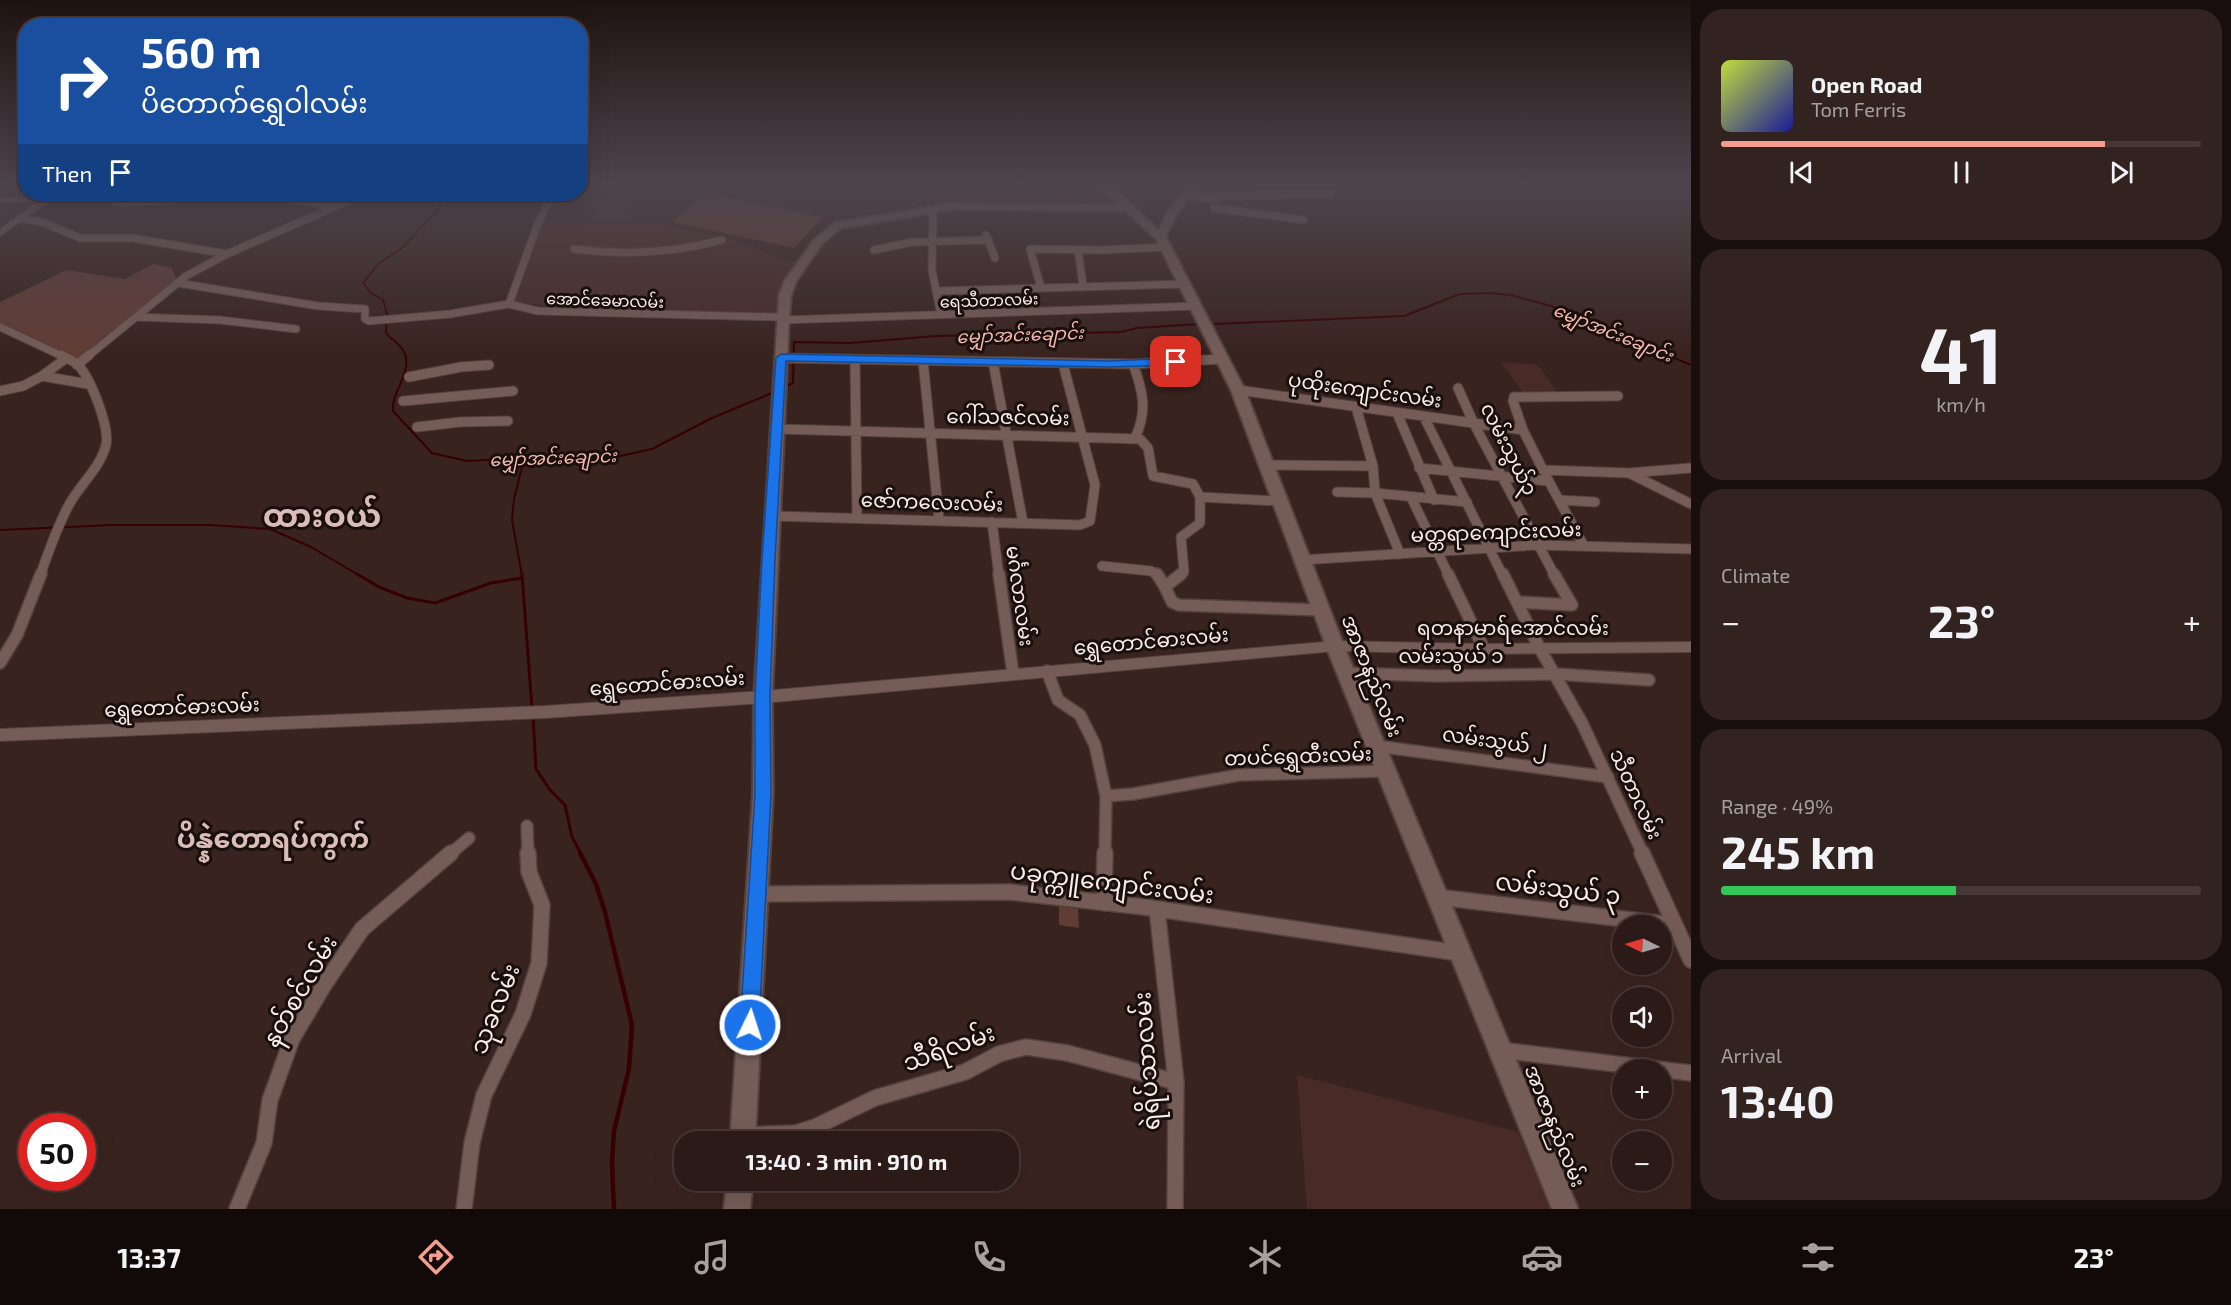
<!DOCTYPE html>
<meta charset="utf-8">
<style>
:root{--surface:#2b1a17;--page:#332320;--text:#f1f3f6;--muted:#a6a1a1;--line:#473836;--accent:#f59d8e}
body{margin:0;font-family:"Exo 2","Noto Sans Myanmar",sans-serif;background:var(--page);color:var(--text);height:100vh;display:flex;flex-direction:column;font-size:22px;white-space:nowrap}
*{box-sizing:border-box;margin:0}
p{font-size:20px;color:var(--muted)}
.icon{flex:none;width:33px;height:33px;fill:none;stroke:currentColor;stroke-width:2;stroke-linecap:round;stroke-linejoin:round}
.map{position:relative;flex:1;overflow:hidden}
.drawer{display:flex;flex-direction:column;gap:9px;padding:9px;background:#180e0d;width:540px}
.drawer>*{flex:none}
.top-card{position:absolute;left:18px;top:18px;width:570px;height:183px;border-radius:24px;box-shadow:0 6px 24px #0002,0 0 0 2px var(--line);background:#1a4fa0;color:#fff;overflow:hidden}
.needle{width:39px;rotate:275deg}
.buttons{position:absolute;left:1612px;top:915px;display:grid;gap:12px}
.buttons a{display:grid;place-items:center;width:60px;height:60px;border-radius:50%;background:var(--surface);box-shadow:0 6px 24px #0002,0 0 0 2px var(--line);font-size:30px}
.speed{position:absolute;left:18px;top:1113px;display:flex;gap:12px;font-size:30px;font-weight:700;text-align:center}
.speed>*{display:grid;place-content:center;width:78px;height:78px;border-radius:50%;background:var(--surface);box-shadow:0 6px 24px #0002,0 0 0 2px var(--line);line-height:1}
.speed .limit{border:9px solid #d22;background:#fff;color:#111}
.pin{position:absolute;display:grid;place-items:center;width:51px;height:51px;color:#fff;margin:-26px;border-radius:12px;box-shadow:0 3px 9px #0006}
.me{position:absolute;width:66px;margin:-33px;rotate:4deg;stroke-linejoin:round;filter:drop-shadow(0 0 4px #0008)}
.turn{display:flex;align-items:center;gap:21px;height:126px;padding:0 24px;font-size:27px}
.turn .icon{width:78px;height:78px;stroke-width:2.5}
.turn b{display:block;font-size:42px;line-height:51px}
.then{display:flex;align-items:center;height:57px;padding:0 24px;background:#0003;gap:12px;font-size:22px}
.big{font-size:45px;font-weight:700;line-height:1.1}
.drawer .widget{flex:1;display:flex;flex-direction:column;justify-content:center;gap:9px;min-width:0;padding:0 21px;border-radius:24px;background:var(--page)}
.drawer .dial{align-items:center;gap:0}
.dial b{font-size:78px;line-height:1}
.song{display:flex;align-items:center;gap:18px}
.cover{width:72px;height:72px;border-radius:9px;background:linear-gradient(135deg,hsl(70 70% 55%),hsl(240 70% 35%))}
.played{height:6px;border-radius:3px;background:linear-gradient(90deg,var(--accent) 80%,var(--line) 80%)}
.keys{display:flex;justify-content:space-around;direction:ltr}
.heat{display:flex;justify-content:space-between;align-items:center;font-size:33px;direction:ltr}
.charge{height:9px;border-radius:4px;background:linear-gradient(90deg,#34c759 49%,var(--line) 0)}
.trip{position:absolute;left:674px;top:1131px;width:345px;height:60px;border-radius:24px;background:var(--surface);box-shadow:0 6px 24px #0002,0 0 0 2px var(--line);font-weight:700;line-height:60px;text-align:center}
.tab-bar{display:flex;height:96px;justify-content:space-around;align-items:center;background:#110a09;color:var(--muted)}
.tab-bar .icon{width:42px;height:42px}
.tab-bar .active{color:var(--accent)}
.tab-bar b{font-size:27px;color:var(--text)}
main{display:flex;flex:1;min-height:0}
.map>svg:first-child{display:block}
.built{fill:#482b26}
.green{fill:#613c35}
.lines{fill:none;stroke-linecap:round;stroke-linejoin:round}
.stream-far2{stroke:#360000;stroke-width:2}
.stream-far1{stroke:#360000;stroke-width:3}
.stream{stroke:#360000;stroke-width:4.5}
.minor-far3-casing{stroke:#54423f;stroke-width:9}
.minor-far2-casing{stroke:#54423f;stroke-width:11}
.minor-far1-casing{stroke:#54423f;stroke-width:14}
.minor-casing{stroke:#54423f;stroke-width:18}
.tertiary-casing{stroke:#54423f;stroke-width:2}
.secondary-casing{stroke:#54423f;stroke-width:4}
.minor-far3{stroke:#755c57;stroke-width:7}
.minor-far2{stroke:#755c57;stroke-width:9}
.minor-far1{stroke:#755c57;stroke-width:11}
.minor{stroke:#755c57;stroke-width:15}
.tertiary{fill:#755c57;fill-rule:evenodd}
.secondary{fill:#755c57;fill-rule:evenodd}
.route{fill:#1a73e8;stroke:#114b97;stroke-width:1.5}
.labels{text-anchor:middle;stroke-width:6;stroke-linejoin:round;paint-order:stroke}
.far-street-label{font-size:16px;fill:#fcece9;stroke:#190f0d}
.far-water-label{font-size:18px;font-style:italic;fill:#f6baaf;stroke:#190f0d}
.street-label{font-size:20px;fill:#fcece9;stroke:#190f0d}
.near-street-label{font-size:24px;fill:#fcece9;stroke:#190f0d}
.near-quarter-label{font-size:27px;font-weight:bold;fill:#dabdb7;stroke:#190f0d}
.town-label{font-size:32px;font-weight:bold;fill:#dabdb7;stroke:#190f0d}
</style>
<main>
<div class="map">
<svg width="1691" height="1209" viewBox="0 0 1691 1209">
<rect width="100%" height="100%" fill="#39231f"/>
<!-- built -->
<path class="built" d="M581,192L635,197L625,214L677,228L734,240L795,263L778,315L630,314L514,302L529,255L555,194Z
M1501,362L1538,365L1561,398L1526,397Z
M1297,1075L1518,1132L1550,1209H1307Z"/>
<!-- green -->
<path class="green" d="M705,193L823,217L794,248L672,222Z
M153,264L172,268L177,281L77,361L0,325V302L67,270L125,279Z
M1059,906L1078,909L1079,928L1059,925Z"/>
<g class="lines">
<!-- stream-far2 -->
<path class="stream-far2" d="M446,194L436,212L401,249L378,264L363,283L371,293L383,300L387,314L386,333C391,339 399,344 403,350C415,370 391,391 393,411L432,453L467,461L544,457H616L652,449L712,418L777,391
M1215,324L1404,316L1460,294L1490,293L1510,295L1551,306L1691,365
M783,388L793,383L794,342L850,343L936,336L1121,332L1137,328L1200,324
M0,530L112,525H209L270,529L311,547L360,576
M522,576L512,520L514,499L524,459"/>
<!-- stream-far1 -->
<path class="stream-far1" d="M357,574L379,587L407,598L435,603L491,583L522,578
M522,574L532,709
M533,716L536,769L550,790L565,805L572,837L581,854"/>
<!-- stream -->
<path class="stream" d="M580,853L596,884L605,912L632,1025L629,1069L614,1131L612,1162L614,1209"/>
<defs>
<path id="minor-far3" d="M107,194L114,201L122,203L214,196H272L334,206
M552,194L537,226L509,304L538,311L777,317L783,320L1196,306
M1185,195L1218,199L1220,196L1331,194
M1214,208L1304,220
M929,209L933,215L932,270L941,315
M20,218L42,222L80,238H132L227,254
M986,235L995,258
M574,249C625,256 672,253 722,240
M874,250L912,242L989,240
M1078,250L1083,286
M178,283L318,306L365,309V319L369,321L450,314L509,304
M1041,288L1030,249L1100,250L1167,247
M936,291L1185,284
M136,317L220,320L296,329
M0,327L64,357
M87,357L186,276L227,254L364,194"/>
<path id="minor-far2" d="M781,358L1133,364L1223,359
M855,360L857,517
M923,361L939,519
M993,362L1023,523
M1133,364C1143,391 1148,411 1135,438
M77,365L89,355
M42,376L65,359
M409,377L461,367L489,365
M1458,388L1474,424L1555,576
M1238,390L1523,430
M0,391L23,386L42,376L88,384
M1618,396L1514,397L1513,401L1523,430L1543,470L1629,473L1691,468
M403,401L513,391
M1356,407L1373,466L1375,493L1400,554
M1397,413L1434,500
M1424,417L1503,576
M417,427L460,422L508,421
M778,429L1140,439L1148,448L1153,476L1193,484L1200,497V523L1181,537L1184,572L1180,576
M1268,465L1373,466
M1419,468L1548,481
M1629,473L1691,504
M1546,476L1584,546
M1337,492L1375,493L1467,502
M1200,497L1279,501
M1411,497L1449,576
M1559,500L1595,502
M773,516L1080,525L1090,521L1095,485L1063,364
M992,522L999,576
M1302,560L1537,545L1691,549
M1102,566L1151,571L1159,576
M40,576C49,551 57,526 70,503C81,484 101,466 106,445C110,427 90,376 77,364C72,360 66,358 61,355"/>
<path id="minor-far1" d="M999,574L1013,674
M1157,574L1165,587
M1181,574L1165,587L1172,602L1179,605L1321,610
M1448,574L1484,649
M1503,574L1539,647L1582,723L1643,854
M1517,602L1572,605L1554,574
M0,663L17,635L41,574
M1047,671L1058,700L1080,715L1095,745L1106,796L1105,854
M1346,673L1437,676L1556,674L1649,680
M1376,746L1608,777
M1106,796L1133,794L1239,775L1386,771
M527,826L528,854
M450,854L469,838"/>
<path id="minor" d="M1642,853L1691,960
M758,894L1009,892L1144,907L1459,953
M1437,897L1674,925
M1104,903L1105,853
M1157,909L1176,1082L1175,1209
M1500,1050L1691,1073
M743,1135L796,1133L815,1127L875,1098L965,1072L999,1054L1026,1047L1067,1053L1176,1082
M237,1209L264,1143L270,1100L292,1039L324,985L362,929L451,853
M464,1209L472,1143L484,1095L523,1014L539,963L542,905L529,872L528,853"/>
<path id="tertiary" d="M82,194H101L97,196L48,202L0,236V229L37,202H0V198L58,197Z
M1335,641L1484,644L1691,642V652L1484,654L1335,651L763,703L545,718L0,741V729L545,706L763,691Z"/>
<path id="secondary" d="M1097,184H1108L1159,230L1165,217L1188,184H1198L1175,217L1166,237L1245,390L1344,646L1578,1209H1552L1326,646L1231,390L1156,239L1126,211L955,209L841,228L822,244L797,280L791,295L789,320L772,697L773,793L755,1142H730L753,793L754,697L779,295L785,280L814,240L834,223L955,203L1119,205Z
M727,1180H753L750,1209H724Z"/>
</defs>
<!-- minor-far3 casing -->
<use href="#minor-far3" class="minor-far3-casing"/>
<!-- minor-far2 casing -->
<use href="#minor-far2" class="minor-far2-casing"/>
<!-- minor-far1 casing -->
<use href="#minor-far1" class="minor-far1-casing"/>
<!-- minor casing -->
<use href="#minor" class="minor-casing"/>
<!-- tertiary casing -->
<use href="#tertiary" class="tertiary-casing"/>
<!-- secondary casing -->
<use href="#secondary" class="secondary-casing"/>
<!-- minor-far3 -->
<use href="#minor-far3" class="minor-far3"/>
<!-- minor-far2 -->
<use href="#minor-far2" class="minor-far2"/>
<!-- minor-far1 -->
<use href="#minor-far1" class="minor-far1"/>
<!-- minor -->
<use href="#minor" class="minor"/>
<!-- tertiary -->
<use href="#tertiary" class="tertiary"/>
<!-- secondary -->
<use href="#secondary" class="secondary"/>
</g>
<!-- sky -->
<linearGradient id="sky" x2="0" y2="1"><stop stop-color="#1f1311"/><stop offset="0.52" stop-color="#4e454d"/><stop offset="1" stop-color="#4e454d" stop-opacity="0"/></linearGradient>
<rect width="1691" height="353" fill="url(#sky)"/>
<!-- route -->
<path class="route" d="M781,354L1110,361L1176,358L1182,362L1176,365L1110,367L786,361L775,559L770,697L771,794L759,1025L756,1032L750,1035L743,1032L740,1025L755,794V697L762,559L776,358Z"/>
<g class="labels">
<!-- far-street labels -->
<g class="far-street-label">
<text transform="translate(605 300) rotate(2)" y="6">အောင်ခေမာလမ်း</text>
<text transform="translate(989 300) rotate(-2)" y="6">ရေသီတာလမ်း</text>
</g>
<!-- far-water labels -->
<g class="far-water-label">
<text transform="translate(1613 333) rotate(22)" y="6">မျှော်အင်းချောင်း</text>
<text transform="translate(1020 335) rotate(-2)" y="6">မျှော်အင်းချောင်း</text>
<text transform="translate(553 458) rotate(-2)" y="6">မျှော်အင်းချောင်း</text>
</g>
<!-- street labels -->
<g class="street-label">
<text transform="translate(1365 390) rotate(8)" y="7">ပုထိုးကျောင်းလမ်း</text>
<text transform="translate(1008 417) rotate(1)" y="7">ဂေါ်သဇင်လမ်း</text>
<text transform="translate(1509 449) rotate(63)" y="7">လမ်းသွယ်၃</text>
<text transform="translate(932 502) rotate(2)" y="7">ဇော်ကလေးလမ်း</text>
<text transform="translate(1496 532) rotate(-2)" y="7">မတ္တရာကျောင်းလမ်း</text>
<text transform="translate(1020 596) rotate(82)" y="7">မင်္ဂလာလမ်း</text>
<text x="1513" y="635">ရတနာမာရ်အောင်လမ်း</text>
<text transform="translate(1151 641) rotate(-5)" y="7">ရွှေတောင်ဓားလမ်း</text>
<text x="1451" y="663">လမ်းသွယ် ၁</text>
<text transform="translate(1372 676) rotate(68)" y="7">အာဇာနည်လမ်း</text>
<text transform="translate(667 683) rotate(-4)" y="7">ရွှေတောင်ဓားလမ်း</text>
<text transform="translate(182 707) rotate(-2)" y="7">ရွှေတောင်ဓားလမ်း</text>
<text transform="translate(1495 741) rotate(8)" y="7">လမ်းသွယ် ၂</text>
<text transform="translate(1298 756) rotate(-2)" y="7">တပင်ရွှေထီးလမ်း</text>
<text transform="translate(1636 794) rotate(65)" y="7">သီတာလမ်း</text>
<text transform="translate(1555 1126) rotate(68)" y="7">အာဇာနည်လမ်း</text>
</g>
<!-- near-street labels -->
<g class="near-street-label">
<text transform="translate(1112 883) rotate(7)" y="8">ပခုက္ကူကျောင်းလမ်း</text>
<text transform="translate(1558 889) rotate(7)" y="8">လမ်းသွယ် ၃</text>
<text transform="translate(300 991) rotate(-60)" y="8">နတ်စင်လမ်း</text>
<text transform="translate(495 1009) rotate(-68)" y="8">သုခလမ်း</text>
<text transform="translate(949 1048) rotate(-20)" y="8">သီရိလမ်း</text>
<text transform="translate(1147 1061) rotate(-94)" y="8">ရဲရိပ်သာလမ်း</text>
</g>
<!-- near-quarter labels -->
<g class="near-quarter-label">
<text x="273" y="848">ပိန္နဲတောရပ်ကွက်</text>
</g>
<!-- town labels -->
<g class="town-label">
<text x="322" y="527">ထားဝယ်</text>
</g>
</g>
</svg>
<div class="buttons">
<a><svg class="needle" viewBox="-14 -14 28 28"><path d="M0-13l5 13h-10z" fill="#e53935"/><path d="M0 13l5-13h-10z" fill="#a6a1a1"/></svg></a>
<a><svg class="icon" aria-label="sound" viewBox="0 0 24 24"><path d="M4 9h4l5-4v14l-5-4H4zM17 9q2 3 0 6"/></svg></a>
<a>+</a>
<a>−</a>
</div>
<div class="speed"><div class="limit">50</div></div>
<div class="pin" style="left:1176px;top:362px;background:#d93025"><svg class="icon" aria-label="arrive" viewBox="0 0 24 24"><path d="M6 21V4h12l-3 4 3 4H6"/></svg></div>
<svg class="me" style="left:750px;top:1025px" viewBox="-20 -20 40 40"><circle r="17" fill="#1a73e8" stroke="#fff" stroke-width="3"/><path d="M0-11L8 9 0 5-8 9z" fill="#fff"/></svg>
<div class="trip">13:40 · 3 min · 910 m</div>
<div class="top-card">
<div class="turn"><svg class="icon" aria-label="right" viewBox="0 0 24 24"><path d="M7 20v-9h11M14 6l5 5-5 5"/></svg><div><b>560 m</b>ပိတောက်ရွှေဝါလမ်း</div></div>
<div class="then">Then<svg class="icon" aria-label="arrive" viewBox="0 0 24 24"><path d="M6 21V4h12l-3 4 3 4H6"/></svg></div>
</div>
</div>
<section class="drawer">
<div class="widget">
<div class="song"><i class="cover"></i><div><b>Open Road</b><p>Tom Ferris</p></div></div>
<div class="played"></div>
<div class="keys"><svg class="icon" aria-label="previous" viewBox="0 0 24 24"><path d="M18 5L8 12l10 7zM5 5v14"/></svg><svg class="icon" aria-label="pause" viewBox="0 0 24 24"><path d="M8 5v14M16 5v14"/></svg><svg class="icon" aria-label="next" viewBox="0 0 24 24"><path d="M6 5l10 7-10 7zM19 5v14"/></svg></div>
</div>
<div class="widget dial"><b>41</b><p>km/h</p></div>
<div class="widget"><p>Climate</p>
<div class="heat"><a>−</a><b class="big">23°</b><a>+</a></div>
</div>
<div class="widget"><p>Range · 49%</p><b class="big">245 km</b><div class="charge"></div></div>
<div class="widget"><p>Arrival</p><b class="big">13:40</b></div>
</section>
</main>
<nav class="tab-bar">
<b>13:37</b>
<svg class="icon active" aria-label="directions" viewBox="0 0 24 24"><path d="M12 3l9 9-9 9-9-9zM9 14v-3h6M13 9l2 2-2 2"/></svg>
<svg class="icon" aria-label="music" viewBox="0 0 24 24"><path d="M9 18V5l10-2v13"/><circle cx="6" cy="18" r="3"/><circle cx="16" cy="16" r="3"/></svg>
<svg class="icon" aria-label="phone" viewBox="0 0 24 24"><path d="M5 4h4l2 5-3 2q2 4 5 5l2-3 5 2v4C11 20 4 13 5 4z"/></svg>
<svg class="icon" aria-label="climate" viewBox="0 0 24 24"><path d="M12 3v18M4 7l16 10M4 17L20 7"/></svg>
<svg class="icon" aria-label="car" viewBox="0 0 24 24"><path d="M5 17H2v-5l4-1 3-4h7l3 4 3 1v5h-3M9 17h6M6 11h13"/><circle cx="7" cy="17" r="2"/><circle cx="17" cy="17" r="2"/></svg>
<svg class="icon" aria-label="filters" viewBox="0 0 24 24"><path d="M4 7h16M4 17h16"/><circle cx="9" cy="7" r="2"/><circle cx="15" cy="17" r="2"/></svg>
<b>23°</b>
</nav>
